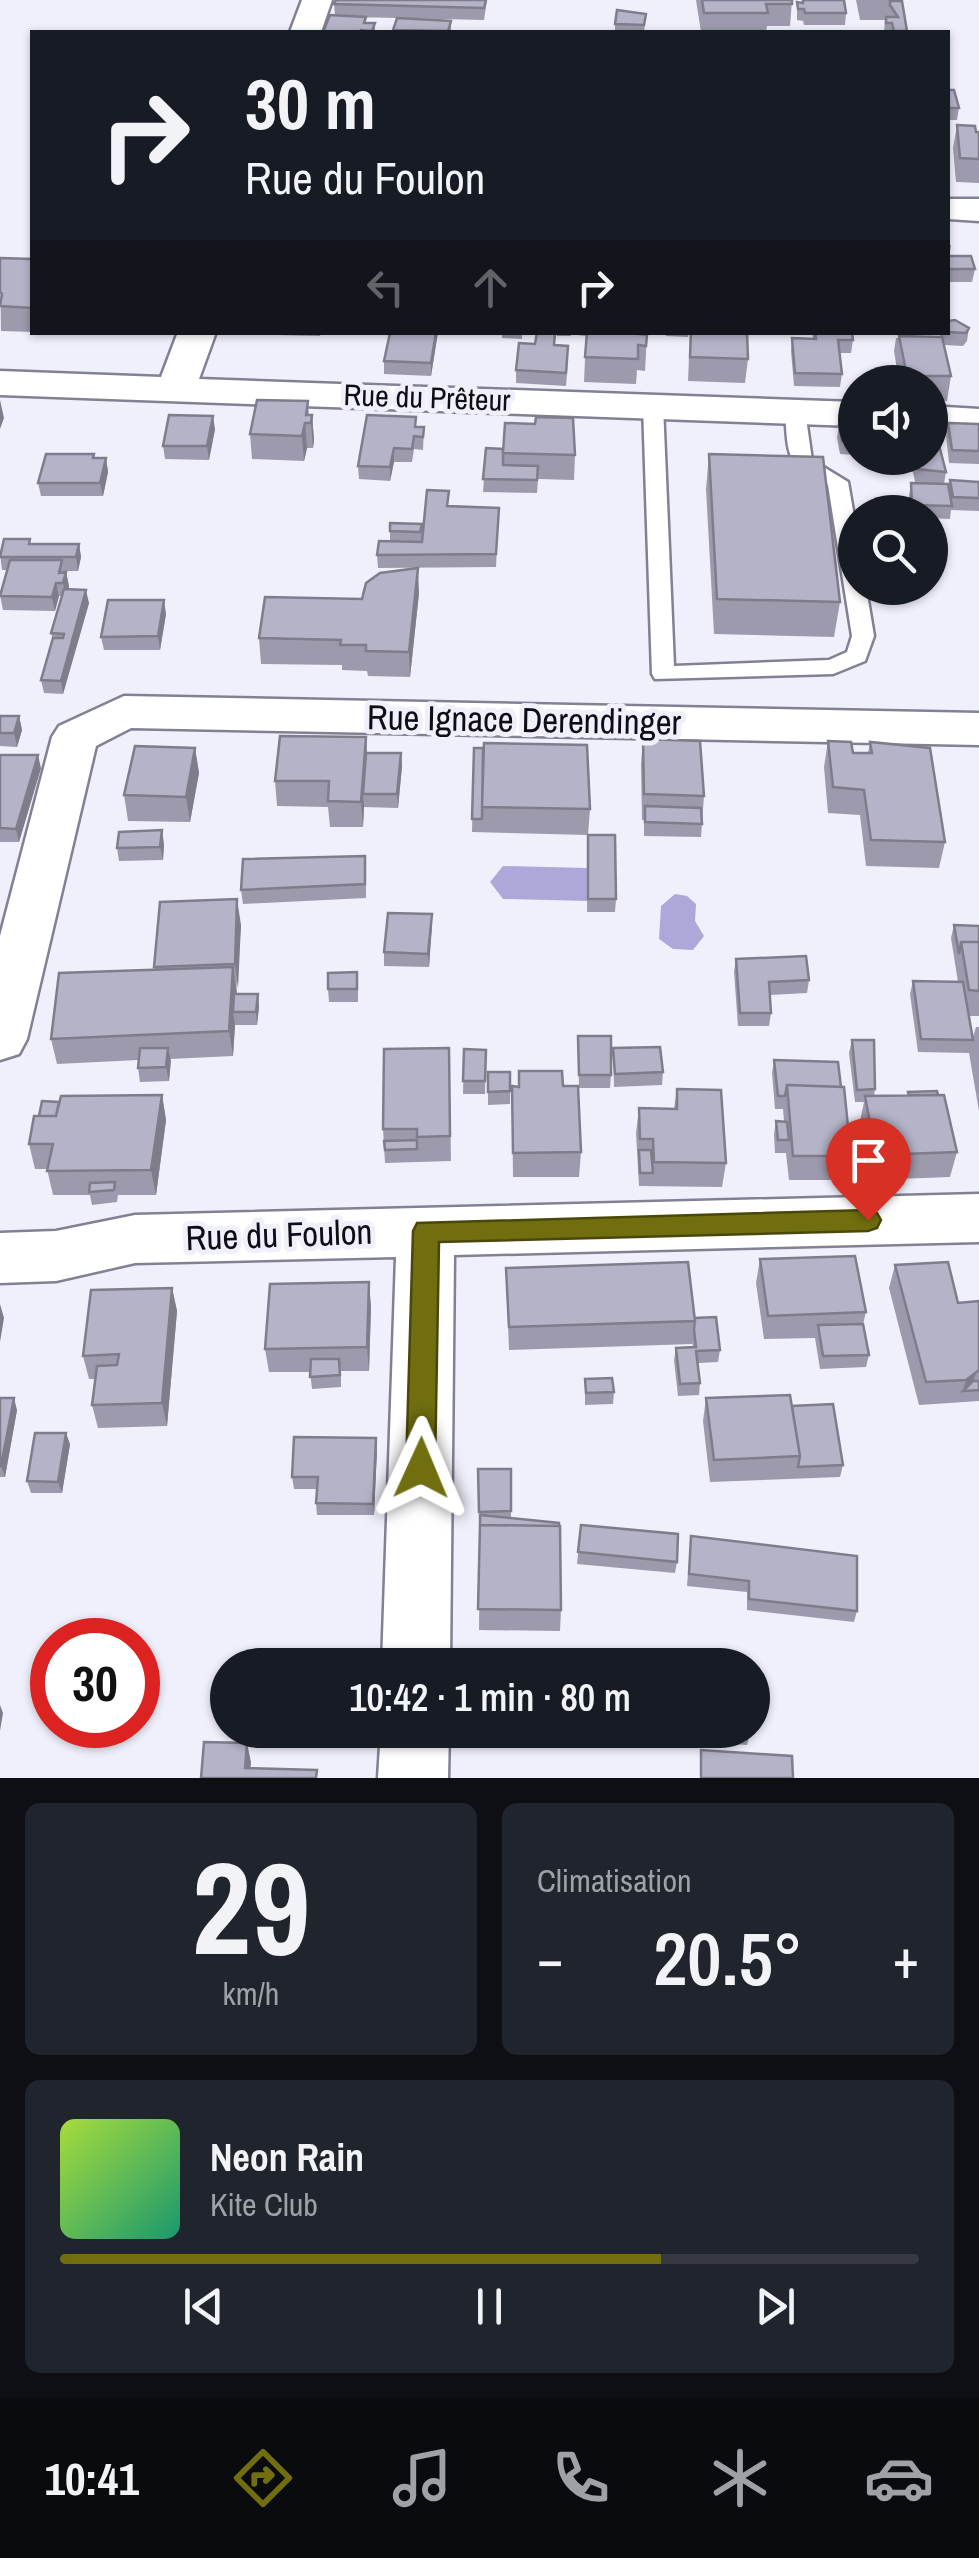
<!DOCTYPE html>
<html lang="fr">
<meta charset="utf-8">
<style>
:root{--surface:#171b24;--page:#20242c;--text:#f1f3f6;--muted:#9ea1a6;--line:#363941;--accent:#706e0f}
body{margin:0;font-family:"Archivo Narrow",sans-serif;background:var(--page);color:var(--text);height:100vh;display:flex;flex-direction:column;font-size:38px;white-space:nowrap}
*{box-sizing:border-box;margin:0}
p{font-size:32px;color:var(--muted)}
.icon{flex:none;width:55px;height:55px;fill:none;stroke:currentColor;stroke-width:2;stroke-linecap:round;stroke-linejoin:round}
.map{position:relative;height:1778px;overflow:hidden}
.side{display:flex;flex-direction:column;gap:25px;padding:25px;background:#0d0f14;flex:1}
.side>*{flex:none}
.guide{position:absolute;left:30px;top:30px;width:920px;height:305px;border-radius:0px;box-shadow:0 2px 8px #0004;background:#171b24;color:var(--text);overflow:hidden}
.tools{position:absolute;left:838px;top:365px;display:grid;gap:20px}
.tools a{display:grid;place-items:center;width:110px;height:110px;border-radius:50%;background:var(--surface);box-shadow:0 2px 8px #0004;font-size:50px}
.speed{position:absolute;left:30px;top:1618px;display:flex;gap:20px;font-size:50px;font-weight:700;text-align:center}
.speed>*{display:grid;place-content:center;width:130px;height:130px;border-radius:50%;background:var(--surface);box-shadow:0 2px 8px #0004;line-height:1}
.speed .limit{border:15px solid #d22;background:#fff;color:#111}
.pin{position:absolute;display:grid;place-items:center;width:85px;height:85px;color:#fff;margin:-102px -42px;border-radius:50% 50% 50% 0;rotate:-45deg;box-shadow:0 0 10px #0007}
.pin .icon{rotate:45deg}
.me{position:absolute;width:110px;margin:-55px;rotate:1deg;stroke-linejoin:round;filter:drop-shadow(0 0 8px #0008)}
.turn{display:flex;align-items:center;gap:35px;height:210px;padding:0 50px;font-size:45px}
.turn .icon{width:130px;height:130px;stroke-width:2.5}
.turn b{display:block;font-size:70px;line-height:85px}
.lanes{display:flex;align-items:center;height:95px;padding:0 50px;background:#0003;justify-content:center;gap:50px;direction:ltr}
.lanes .off{opacity:.35}
.big{font-size:75px;font-weight:600;line-height:1.1}
.side .tile{flex:1;display:flex;flex-direction:column;justify-content:center;gap:15px;min-width:0;padding:0 35px;border-radius:15px;background:var(--page)}
.side .dial{align-items:center;gap:0}
.dial b{font-size:130px;line-height:1}
.song{display:flex;align-items:center;gap:30px}
.cover{width:120px;height:120px;border-radius:15px;background:linear-gradient(135deg,hsl(80 70% 55%),hsl(160 70% 35%))}
.played{height:10px;border-radius:5px;background:linear-gradient(90deg,var(--accent) 70%,var(--line) 70%)}
.keys{display:flex;justify-content:space-around;direction:ltr}
.heat{display:flex;justify-content:space-between;align-items:center;font-size:55px;direction:ltr}
.side .tiles{flex:1;display:grid;gap:25px;grid-template-columns:1fr 1fr}
.tile:last-child{grid-column:span 2}
.trip{position:absolute;left:210px;top:1648px;width:560px;height:100px;border-radius:50px;background:var(--surface);box-shadow:0 2px 8px #0004;font-weight:600;line-height:100px;text-align:center}
.dock{display:flex;height:160px;justify-content:space-around;align-items:center;background:#090b0e;color:var(--muted)}
.dock .icon{width:70px;height:70px}
.dock .current{color:var(--accent)}
.dock b{font-size:45px;color:var(--text)}
.map>svg:first-child{display:block}
.water{fill:#ada8da}
.lines{fill:none;stroke-linecap:round;stroke-linejoin:round}
.lane-casing{stroke:#828093;stroke-width:5}
.street-casing{stroke:#828093;stroke-width:5}
.lane{fill:#fff;fill-rule:evenodd}
.street{fill:#fff;fill-rule:evenodd}
.wall{fill:#9c9aac}
.shaded-wall{fill:#7f7d8c}
.building{fill:#b5b3c8;stroke:#7f7d8c;stroke-width:2.5}
.route{fill:#706e0f;stroke:#49480a;stroke-width:2.5}
.labels{text-anchor:middle;stroke-width:10;stroke-linejoin:round;paint-order:stroke}
.far-street-label{font-size:30px;fill:#0e0d14;stroke:#f0f0fc}
.street-label{font-size:35px;fill:#0e0d14;stroke:#f0f0fc}
</style>
<div class="map">
<svg width="979" height="1778" viewBox="0 0 979 1778">
<rect width="100%" height="100%" fill="#f0f0fc"/>
<!-- water -->
<path class="water" d="M503,866L587,868L588,901L503,899L490,882Z
M675,894L687,896L696,904L695,921L704,936L693,950L673,949L659,939L661,906Z"/>
<g class="lines">
<defs>
<path id="lane" d="M653,400L663,406L674,666L829,660L847,652L852,636L828,485C785,468 788,453 785,411L795,405L805,411L812,460L848,482L855,522V588H866L874,636L865,661L833,674L655,679L652,674L643,406Z"/>
<path id="street" d="M302,0H332L321,32H290Z
M948,199H979V221L948,219Z
M178,332H216L199,379L855,402V426L0,395V371L161,377Z
M930,406L979,409V433L930,430Z
M124,696L979,713V745L131,728L96,746L27,1039L19,1054L0,1060V936L52,737L59,726Z
M979,1194V1242L454,1255L450,1665H382L396,1257L135,1263L56,1281L0,1283V1233L56,1231L135,1215Z
M381,1730H449L448,1778H378Z"/>
</defs>
<!-- lane casing -->
<use href="#lane" class="lane-casing"/>
<!-- street casing -->
<use href="#street" class="street-casing"/>
<!-- lane -->
<use href="#lane" class="lane"/>
<!-- street -->
<use href="#street" class="street"/>
</g>
<!-- wall -->
<path class="wall" d="M487,0L484,20L353,17H366V23H375V32H323L335,16L334,4Z
M696,0H792L790,26H767L766,32H701Z
M802,0H844L846,13L845,25H804L803,21L797,20V2L802,3Z
M856,0H900L907,32H884L885,20H860Z
M646,14L644,32H615V24Z
M451,21V32H393V30Z
M948,90L959,108L957,120H948Z
M957,125L979,132V183L956,182L953,148Z
M948,239L951,246L949,256L975,269L972,282H948Z
M0,258L32,259V332L1,331Z
M969,328L967,341L963,346L944,345L951,376L947,401H930V382H899L894,351L896,338L940,337V332Z
M231,332H322L320,336L231,334Z
M410,332H438L431,376L384,374V361Z
M502,332H522V339L502,338Z
M557,332H571V336H557Z
M577,332H624L647,335L645,371L637,370L636,384L584,382L586,336L577,335Z
M666,332H689L688,337L666,336Z
M690,332H747L748,359L745,383L688,381Z
M812,332H852L853,340L851,353H840L842,374L840,387L794,386L791,351L792,338L813,339Z
M568,359L566,386L516,383V370Z
M308,401L309,415H312L314,440L313,448H307L304,461L252,459L250,434Z
M948,423L979,424V464L949,463L946,436Z
M839,425H855V455L840,454L837,438Z
M417,427H424L423,450L414,449L412,462H394L390,481L359,479L358,466Z
M215,429L209,460L165,459L163,446Z
M486,448L575,455L574,480L538,479L537,493L483,492Z
M709,454L840,602L834,637L714,634L706,489Z
M94,458H106L108,472L103,496H41L38,483Z
M887,458H930L946,472L944,484L949,486L950,480L979,482V511L951,510L950,519L930,518V512H910L909,496L911,483L915,482L913,472L889,471Z
M449,506L499,508L496,567L378,568L377,555L390,541V531L422,524V537Z
M31,544H79L81,557L78,571H64L66,572L69,586L68,589L89,603L63,694L44,693L41,680L53,641L51,633L62,596H59L55,611L3,610L0,595L7,570H2L0,554Z
M419,593L410,677L368,676L367,671L342,670V665L261,664L259,638L362,599Z
M166,614L160,650H104L101,637Z
M0,716H19L22,730L17,747L0,746Z
M366,737L367,753H401L402,766L398,808L364,807L363,827H330L328,807L277,806L275,781Z
M643,739L704,796L701,837L644,836V820H642L641,764Z
M828,741L853,753H868L870,742L945,842L939,868L866,866L860,815L828,813L824,767Z
M195,748L199,773L190,822L128,821L124,795Z
M474,748L590,809L588,835L472,832Z
M0,755L41,768L19,842H0Z
M588,835L616,899L615,912H587Z
M164,844L163,860L119,861L117,848Z
M366,869V898L243,904L241,890Z
M432,914L429,967L384,966V952Z
M241,925L236,994H258L259,1007L257,1025H235L233,1056L170,1059L169,1081L140,1082L138,1068V1060L57,1064L51,1039L155,970L154,967Z
M954,925L979,926V1016H969L972,1040L976,1027H979V1111L969,1053L918,1052L910,994L913,981L958,982L951,938Z
M736,959L809,980L807,993L770,995L771,1013L769,1026H738L734,972Z
M358,985V1002H329L328,989Z
M578,1036L611,1075L610,1088H579Z
M852,1040L875,1089L874,1096H907L908,1092L957,1152L950,1177L870,1180L860,1121L864,1102H855L849,1053Z
M449,1048L451,1161L385,1163L383,1129Z
M613,1048L663,1072L662,1085L614,1087Z
M464,1049L486,1050L485,1094H463Z
M774,1060L841,1087L851,1156L846,1180H789L786,1153H775L774,1134L776,1121H784L783,1109H775L772,1073Z
M488,1072H510V1104L488,1105Z
M512,1086H563L581,1152L579,1177H513Z
M677,1089L726,1163L722,1187L639,1186L636,1133L639,1108L674,1109Z
M162,1095L166,1120L156,1195H118L117,1202L92,1205L90,1195H53L47,1169H35L29,1144L39,1116L59,1102Z
M760,1259L866,1312L863,1324L869,1355L866,1367L820,1369L815,1338L764,1339L756,1283Z
M895,1265L958,1303L979,1301V1401L919,1405L889,1288Z
M506,1268L695,1318L720,1350L718,1362L698,1363L700,1383L699,1395L678,1396L674,1360L676,1348L693,1347L692,1342V1344L509,1350Z
M172,1288L177,1311L167,1426L98,1428L92,1405L95,1379H89L83,1356Z
M371,1306L369,1371H341V1387L312,1389L310,1372H269L265,1349Z
M585,1379L614,1392L613,1404L585,1405Z
M0,1398L17,1410L5,1477H0Z
M706,1398L792,1406L843,1465L840,1477L710,1482L703,1421Z
M70,1444L62,1493H31L27,1481Z
M377,1450L374,1515H317L316,1503L317,1489H294L292,1477Z
M478,1469H511V1519L561,1610L560,1631L479,1630L480,1524Z
M581,1525L677,1562L675,1573L577,1564Z
M691,1536L857,1611L854,1622L747,1610V1592L687,1586Z
M580,1730H751L747,1745L655,1739V1735Z"/>
<!-- shaded-wall -->
<path class="shaded-wall" d="M436,332H438L431,376V363Z
M0,400L4,418L0,429Z
M312,415L314,440L313,448L311,423Z
M213,416L215,429L209,460L207,446Z
M305,423L307,448L304,461L302,436Z
M394,448V462L390,481V467Z
M106,458L108,472L103,496L100,483Z
M79,544L81,557L78,571L76,557Z
M418,568L419,593L410,677L409,652Z
M66,572L69,586L66,597L63,583Z
M56,583L59,596L55,611L52,597Z
M86,590L89,603L63,694L61,681Z
M164,600L166,614L160,650L158,636Z
M19,716L22,730L17,747L14,733Z
M366,737L367,762L363,794L364,807L363,827L361,802Z
M195,748L199,773L190,822L186,797Z
M401,753L402,766L398,808L397,794Z
M38,755L41,768L19,842L16,829Z
M162,830L164,844L163,860L160,847Z
M237,899L241,925L238,989L235,964Z
M432,914V927L429,967L428,954Z
M233,967L237,993L235,1012H233L235,1025L233,1056L229,1031Z
M258,994L259,1007L257,1025L256,1012Z
M168,1048L171,1061L169,1081L166,1067Z
M162,1095L166,1120L156,1195L151,1170Z
M369,1282L371,1306L369,1371L367,1347Z
M172,1288L177,1311L167,1426L162,1403Z
M0,1304L4,1318L0,1342Z
M977,1370L970,1390L963,1391L966,1380Z
M14,1398L17,1410L5,1477L1,1466Z
M66,1433L70,1444L62,1493L58,1482Z
M376,1438L377,1450L374,1515L373,1504Z
M0,1705L3,1713L0,1731Z
M247,1743L251,1762L250,1778L245,1768Z"/>
<!-- building -->
<path class="building" d="M336,0H486L484,8L334,4Z
M702,0H792V4H766L768,13H704Z
M803,0H844L846,13H805L804,9H798L797,2L803,3Z
M890,1H902L907,31H894L892,23H886V17H898L890,5Z
M617,10L646,14L644,25L615,24Z
M330,15L366,17L364,23H375L372,31L361,30V32H323Z
M397,18L451,21L448,31L393,30Z
M948,90H954L959,108H948Z
M957,125L975,126L976,132H979V159L960,158Z
M948,256H971L975,269H948Z
M0,258L32,259V308L0,306L2,294L0,292Z
M955,320L969,328L966,333L948,332V321Z
M410,332H436L431,363L384,361L390,333Z
M537,332H555L554,345L568,346L566,373L516,370L519,343L535,344Z
M587,332H624L647,335L646,346L638,345V359L585,357Z
M691,332H747L748,359L690,357Z
M815,332H852L853,340H838L842,374L795,373L792,338L816,339Z
M899,336L942,337L951,376H907Z
M257,400L308,401L306,415H312L311,423H305L302,436L250,434Z
M169,415L213,416L207,446H163Z
M367,415L416,417L415,427H424L423,437L414,436L412,449L394,448L390,467L358,466Z
M536,417L573,418L575,455L503,453L505,423L535,424Z
M930,422H933L946,472L917,469L915,459L891,458H930Z
M948,423L979,424V451L952,450Z
M839,425H855V442L842,441Z
M486,448L503,449V465L538,466L537,480L483,479Z
M46,454H94L93,458H106L100,483H38Z
M709,454L823,457L840,602L717,599Z
M950,480L979,482V498L953,497Z
M911,483L948,484L952,506L912,505Z
M427,490L449,491L447,506L499,508L496,554L377,555L379,541L422,542Z
M390,523L422,524L420,532L390,531Z
M4,539H30L29,544H79L76,557H0Z
M10,560H62L59,573L66,572L63,583H56L52,597L0,596Z
M418,568L409,652L366,651V645H340L341,640L259,638L265,597L362,599L366,583L380,573Z
M64,589L86,590L61,681L41,680L53,638H63L64,634L51,633Z
M108,600H164L158,636L101,637Z
M0,716H19L14,733H0Z
M280,736L366,737L361,802L328,801L329,781H275Z
M643,739L700,741L704,796L644,794Z
M828,741L851,742L853,753H872L870,742L930,748L945,842L871,840L864,790L833,787Z
M484,743L587,745L590,809L482,807Z
M135,746L195,748L186,797L124,795Z
M474,748H483L482,819H472Z
M366,753H401L397,794H363Z
M0,755H38L16,829L0,828Z
M645,806L701,808L702,824L645,822Z
M162,830L160,847L117,848L119,832Z
M588,835H615L616,899H588Z
M365,856V884L241,890L243,859Z
M237,899L235,964L154,967L160,902Z
M388,913L432,914L428,954L384,952Z
M954,925L979,926V942H961L959,954Z
M961,942H979V991L969,990Z
M806,956L809,980L769,982L771,1013H740L736,959Z
M233,967L229,1031L51,1039L59,973Z
M357,972V989H328V973Z
M913,981L963,982L973,1040L921,1039Z
M234,994H258L256,1012H233Z
M578,1036H611V1075H579Z
M852,1040H874L875,1089L857,1090Z
M660,1047L663,1072L615,1074L613,1048Z
M140,1048H168L166,1067L138,1068Z
M449,1048L450,1136L417,1137V1129H383L384,1049Z
M464,1049L486,1050L485,1081H463Z
M774,1060L838,1062L841,1087L787,1085L785,1096H778Z
M519,1071H562L563,1086H578L581,1152L513,1153L512,1086L519,1087Z
M488,1072H510V1091L488,1092Z
M787,1085L844,1087L851,1156H793Z
M677,1089L721,1090L726,1163L654,1162L653,1139H640L639,1108L677,1109Z
M937,1091L938,1095H909L908,1092Z
M162,1095L151,1170L47,1171L53,1144H29L34,1116H56L61,1096Z
M944,1095L957,1152L876,1155L865,1096Z
M42,1101L59,1102L56,1116H39Z
M776,1121L787,1122L789,1140H778Z
M417,1140V1149L385,1150L384,1141Z
M639,1150H651L653,1173H640Z
M115,1182L114,1190L89,1192L90,1183Z
M855,1256L866,1312L768,1316L760,1259Z
M688,1262L695,1321L509,1327L506,1268Z
M948,1262L958,1303L979,1301V1370L966,1380L926,1382L895,1265Z
M369,1282L367,1347L265,1349L270,1284Z
M172,1288L162,1403L92,1405L97,1366L117,1365L119,1354L83,1356L91,1290Z
M716,1317L720,1350L696,1351L700,1383L680,1384L676,1348L696,1347L694,1330L695,1318Z
M863,1324L869,1355L823,1356L818,1325Z
M311,1359H339L340,1375L310,1377Z
M612,1378L614,1392L586,1393L585,1379Z
M973,1381H979V1390L963,1391Z
M790,1395L800,1456L714,1460L706,1398Z
M0,1398H14L1,1466H0Z
M833,1404L843,1465L798,1467L800,1456L792,1406Z
M35,1433H66L58,1482L27,1481Z
M294,1437L376,1438L373,1504L316,1503L318,1477H292Z
M478,1469H511V1511L479,1512Z
M480,1515L559,1523V1526L480,1525Z
M480,1525L560,1526L561,1610L478,1609Z
M581,1525L678,1534L677,1562L578,1552Z
M691,1536L857,1556V1611L749,1599V1581L689,1574Z
M658,1663L700,1665H658Z
M204,1742L247,1743L245,1768L317,1770L316,1778H201Z
M701,1750L792,1756L793,1778H701Z"/>
<!-- route -->
<path class="route" d="M868,1210L877,1213L881,1220L877,1228L868,1231L439,1242L435,1468L431,1478L421,1482L411,1478L406,1468L413,1231L417,1223Z"/>
<g class="labels">
<!-- far-street labels -->
<g class="far-street-label">
<text transform="translate(427 398) rotate(2)" y="10">Rue du Prêteur</text>
</g>
<!-- street labels -->
<g class="street-label">
<text transform="translate(524 720) rotate(1)" y="12">Rue Ignace Derendinger</text>
<text transform="translate(279 1235) rotate(-2)" y="12">Rue du Foulon</text>
</g>
</g>
</svg>
<div class="tools">
<a><svg class="icon" aria-label="sound" viewBox="0 0 24 24"><path d="M4 9h4l5-4v14l-5-4H4zM17 9q2 3 0 6"/></svg></a>
<a><svg class="icon" aria-label="search" viewBox="0 0 24 24"><circle cx="10" cy="10" r="6"/><path d="M15 15l6 6"/></svg></a>
</div>
<div class="speed"><div class="limit">30</div></div>
<div class="pin" style="left:868px;top:1220px;background:#d93025"><svg class="icon" aria-label="arrive" viewBox="0 0 24 24"><path d="M6 21V4h12l-3 4 3 4H6"/></svg></div>
<svg class="me" style="left:421px;top:1468px" viewBox="-20 -20 40 40"><path d="M0-17L14 15 0 8-14 15z" fill="#706e0f" stroke="#fff" stroke-width="4"/></svg>
<div class="trip">10:42 · 1 min · 80 m</div>
<div class="guide">
<div class="turn"><svg class="icon" aria-label="right" viewBox="0 0 24 24"><path d="M7 20v-9h11M14 6l5 5-5 5"/></svg><div><b>30 m</b>Rue du Foulon</div></div>
<div class="lanes"><svg class="icon off" aria-label="left" viewBox="0 0 24 24"><path d="M17 20v-9H6M10 6l-5 5 5 5"/></svg><svg class="icon off" aria-label="ahead" viewBox="0 0 24 24"><path d="M12 20V5M6 11l6-6 6 6"/></svg><svg class="icon" aria-label="right" viewBox="0 0 24 24"><path d="M7 20v-9h11M14 6l5 5-5 5"/></svg></div>
</div>
</div>
<section class="side">
<div class="tiles">
<div class="tile dial"><b>29</b><p>km/h</p></div>
<div class="tile"><p>Climatisation</p>
<div class="heat"><a>−</a><b class="big">20.5°</b><a>+</a></div>
</div>
<div class="tile">
<div class="song"><i class="cover"></i><div><b>Neon Rain</b><p>Kite Club</p></div></div>
<div class="played"></div>
<div class="keys"><svg class="icon" aria-label="previous" viewBox="0 0 24 24"><path d="M18 5L8 12l10 7zM5 5v14"/></svg><svg class="icon" aria-label="pause" viewBox="0 0 24 24"><path d="M8 5v14M16 5v14"/></svg><svg class="icon" aria-label="next" viewBox="0 0 24 24"><path d="M6 5l10 7-10 7zM19 5v14"/></svg></div>
</div>
</div>
</section>
<nav class="dock">
<b>10:41</b>
<svg class="icon current" aria-label="directions" viewBox="0 0 24 24"><path d="M12 3l9 9-9 9-9-9zM9 14v-3h6M13 9l2 2-2 2"/></svg>
<svg class="icon" aria-label="music" viewBox="0 0 24 24"><path d="M9 18V5l10-2v13"/><circle cx="6" cy="18" r="3"/><circle cx="16" cy="16" r="3"/></svg>
<svg class="icon" aria-label="phone" viewBox="0 0 24 24"><path d="M5 4h4l2 5-3 2q2 4 5 5l2-3 5 2v4C11 20 4 13 5 4z"/></svg>
<svg class="icon" aria-label="climate" viewBox="0 0 24 24"><path d="M12 3v18M4 7l16 10M4 17L20 7"/></svg>
<svg class="icon" aria-label="car" viewBox="0 0 24 24"><path d="M5 17H2v-5l4-1 3-4h7l3 4 3 1v5h-3M9 17h6M6 11h13"/><circle cx="7" cy="17" r="2"/><circle cx="17" cy="17" r="2"/></svg>
</nav>
